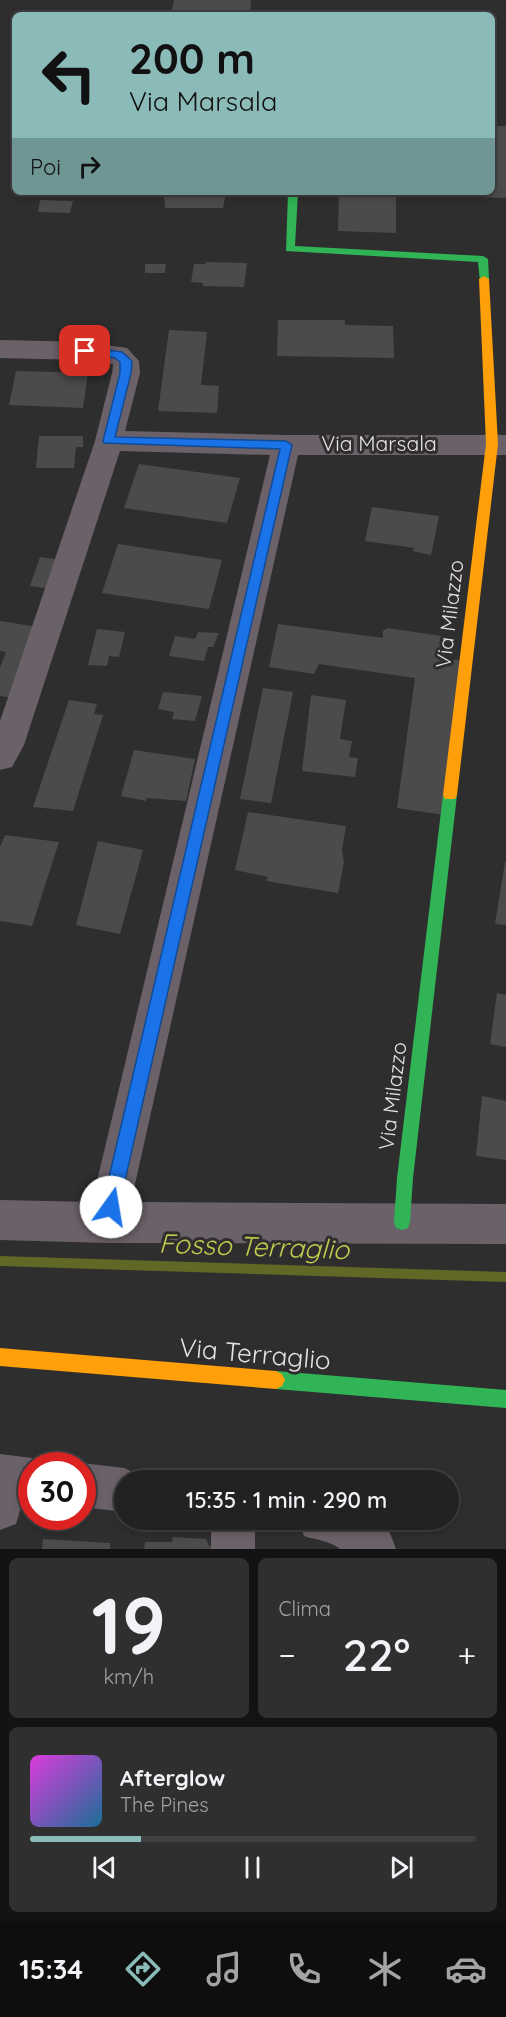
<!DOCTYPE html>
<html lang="it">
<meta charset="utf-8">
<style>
:root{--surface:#232223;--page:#2f2f30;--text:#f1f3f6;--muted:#a3a4a6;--line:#403f41;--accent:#8bbbb9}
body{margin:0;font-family:Quicksand,sans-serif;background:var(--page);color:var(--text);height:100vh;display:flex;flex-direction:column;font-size:22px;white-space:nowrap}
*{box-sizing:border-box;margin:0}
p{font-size:20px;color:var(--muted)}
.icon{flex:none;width:33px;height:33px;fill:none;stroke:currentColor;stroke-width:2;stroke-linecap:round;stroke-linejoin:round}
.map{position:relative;height:1549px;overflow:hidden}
.panel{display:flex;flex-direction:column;gap:9px;padding:9px;background:#131313;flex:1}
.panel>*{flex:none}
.guide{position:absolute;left:12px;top:12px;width:483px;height:183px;border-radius:9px;box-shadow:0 3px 9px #0003,0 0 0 2px var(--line);background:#8bbbb9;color:#111;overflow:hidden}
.speed{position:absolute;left:18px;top:1452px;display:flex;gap:12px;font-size:30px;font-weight:700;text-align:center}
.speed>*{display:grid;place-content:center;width:78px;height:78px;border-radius:50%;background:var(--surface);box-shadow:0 3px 9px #0003,0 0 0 2px var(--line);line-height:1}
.speed .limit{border:9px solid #d22;background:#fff;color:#111}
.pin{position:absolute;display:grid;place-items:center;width:51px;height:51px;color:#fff;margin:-26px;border-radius:12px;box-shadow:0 3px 9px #0006}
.me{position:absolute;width:66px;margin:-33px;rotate:13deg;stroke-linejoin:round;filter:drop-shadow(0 0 4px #0008)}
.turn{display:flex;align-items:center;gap:21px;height:126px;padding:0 18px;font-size:27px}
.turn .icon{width:78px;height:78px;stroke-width:2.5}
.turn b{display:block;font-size:42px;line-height:51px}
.then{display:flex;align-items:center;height:57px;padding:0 18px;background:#0003;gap:12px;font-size:22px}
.big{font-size:45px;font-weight:600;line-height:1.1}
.panel .card{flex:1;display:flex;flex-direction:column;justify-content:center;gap:9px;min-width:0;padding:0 21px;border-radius:9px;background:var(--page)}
.panel .dial{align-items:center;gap:0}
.dial b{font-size:78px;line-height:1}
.song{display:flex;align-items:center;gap:18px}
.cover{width:72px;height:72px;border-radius:9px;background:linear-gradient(135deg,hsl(300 70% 55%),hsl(200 70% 35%))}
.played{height:6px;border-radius:3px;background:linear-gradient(90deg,var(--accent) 25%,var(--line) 25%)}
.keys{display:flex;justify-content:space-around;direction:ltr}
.heat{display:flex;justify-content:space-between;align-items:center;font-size:33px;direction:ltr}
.panel .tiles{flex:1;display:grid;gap:9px;grid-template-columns:1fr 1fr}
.card:last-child{grid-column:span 2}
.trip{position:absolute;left:114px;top:1470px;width:345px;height:60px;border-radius:30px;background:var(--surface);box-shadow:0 3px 9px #0003,0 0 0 2px var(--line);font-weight:600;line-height:60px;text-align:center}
.tabs{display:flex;height:96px;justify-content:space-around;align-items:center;background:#0e0e0e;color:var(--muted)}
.tabs .icon{width:42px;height:42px}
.tabs .on{color:var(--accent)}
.tabs b{font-size:27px;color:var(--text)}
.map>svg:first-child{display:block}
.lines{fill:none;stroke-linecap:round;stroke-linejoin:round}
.stream{stroke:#616725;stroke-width:10}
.building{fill:#4c4b4c}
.street{fill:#6b6269;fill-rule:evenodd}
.fast{fill:#30b455;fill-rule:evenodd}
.slow{fill:#ff9f0a;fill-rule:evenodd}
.route{fill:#1a73e8;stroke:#114b97;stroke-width:1.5}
.labels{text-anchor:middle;stroke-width:6;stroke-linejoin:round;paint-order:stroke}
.street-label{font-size:21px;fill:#e4e2e3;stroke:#302d2f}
.near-street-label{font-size:26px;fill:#e4e2e3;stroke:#302d2f}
.near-water-label{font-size:27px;font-style:italic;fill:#c0cc4d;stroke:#302d2f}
</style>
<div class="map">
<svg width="506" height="1549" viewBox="0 0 506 1549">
<rect width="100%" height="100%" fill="#2f2e2f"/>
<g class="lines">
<!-- stream -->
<path class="stream" d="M0,1261L506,1277"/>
</g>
<!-- building -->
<path class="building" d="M174,0H251L250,15H179L180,11L172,10Z
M492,126H506V198L478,197L477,192H492Z
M166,192H226L223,208H165L164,194Z
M339,192H396V233L338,231Z
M40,200L73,201L70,213L38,212Z
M206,262L247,263L244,287L203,286V283L191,282L194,264H206Z
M145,264H166L165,273H145Z
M278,320H345V325L393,326L394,358L277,356Z
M169,330L207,332L201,385L219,386L217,413L158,411Z
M16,371L88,373L83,408L9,405Z
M39,436H83V447H76L74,468H36Z
M139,464L240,478L227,523L124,508Z
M372,507L439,516L431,555L412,551L415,548L365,541Z
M118,544L222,560L209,609L102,593Z
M40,557L62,560L52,589L30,586Z
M0,621L38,627L15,698L0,696V668L6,652L0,651Z
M278,624L383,638V631L387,628L441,636L440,657L462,661L444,815L397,808L415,678L319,664L314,674L269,667Z
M97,629L125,632L119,657L109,656L107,666L88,665Z
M198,632L219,633L213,647H208L204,661L169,656L175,636L195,639Z
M263,688L293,692L271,803L240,799Z
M163,692L202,696L195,721L172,719L174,712L158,709Z
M311,695L346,700L340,739L352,741L349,757L358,758L355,777L302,771Z
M69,700L97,704L94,714L103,715L73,811L33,807Z
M134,750L195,759L186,801L146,798V801L121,796Z
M248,812L346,826L342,850L344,862L338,893L266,881L268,877L235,870Z
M5,835L59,842L32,926L0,921V847Z
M98,841L143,850L120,934L76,925Z
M505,862H506V925L495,924Z
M497,993L506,995V1047L490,1044Z
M482,1096L506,1101V1160L476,1156Z
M173,1537L206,1539L209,1546L228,1547V1549H144L145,1542H172Z
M43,1539L110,1543V1549H42Z"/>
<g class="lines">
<!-- street -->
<path class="street" d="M0,340L85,342L127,348L139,361L140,373L125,431L286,435H506V455H298L131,1202L506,1204V1244L107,1243L0,1240V1200L92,1202L270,455L120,451L24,745L12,767L0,770V721L95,441L112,373L113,364L85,360L0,358Z
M0,1454L32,1458L48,1466H32V1502L23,1501L16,1524L0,1530Z
M82,1463L124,1468L139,1475L142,1480H124V1512L82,1507V1466H77Z
M211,1520H255V1549H211Z
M298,1520H374L390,1533L396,1549H340C331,1541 316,1540 304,1536Z"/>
<!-- fast -->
<path class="fast" d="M288,192H298L295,246L483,256L488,259L489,279L484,282L480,281L478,262L286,251Z
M450,789L455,791L457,795L413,1178L410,1222L408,1228L402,1230L396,1228L394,1222L397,1178L443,795L445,791Z
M276,1371L506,1390V1408L276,1389L270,1386L267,1380L270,1374Z"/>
<!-- slow -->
<path class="slow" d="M484,276L489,279L498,444L457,795L455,799H445L443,795L486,444L479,279Z
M0,1348L276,1371L282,1374L285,1380L282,1386L276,1389L0,1366Z"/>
</g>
<!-- route -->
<path class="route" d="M85,347L122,352L132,361L131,373L115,437L286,441L292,445L119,1207L116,1213L111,1215L105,1213L102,1207L280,449L104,443L103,441L120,373V362L115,358L81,353V348Z"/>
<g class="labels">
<!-- street labels -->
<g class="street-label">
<text x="379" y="451">Via Marsala</text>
<text transform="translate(450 614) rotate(-83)" y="7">Via Milazzo</text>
<text transform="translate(393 1096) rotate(-83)" y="7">Via Milazzo</text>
</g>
<!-- near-street labels -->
<g class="near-street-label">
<text transform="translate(255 1354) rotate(5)" y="9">Via Terraglio</text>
</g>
<!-- near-water labels -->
<g class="near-water-label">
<text transform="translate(254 1247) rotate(2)" y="9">Fosso Terraglio</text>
</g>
</g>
</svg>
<div class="speed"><div class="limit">30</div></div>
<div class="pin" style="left:85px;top:351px;background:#d93025"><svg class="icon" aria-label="arrive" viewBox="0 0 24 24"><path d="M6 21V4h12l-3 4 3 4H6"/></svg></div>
<svg class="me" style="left:111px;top:1207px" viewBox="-20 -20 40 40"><circle r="19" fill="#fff"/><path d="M0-13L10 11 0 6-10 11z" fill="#1a73e8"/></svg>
<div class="trip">15:35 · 1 min · 290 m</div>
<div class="guide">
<div class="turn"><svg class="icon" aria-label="left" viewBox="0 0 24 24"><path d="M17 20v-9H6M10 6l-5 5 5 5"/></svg><div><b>200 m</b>Via Marsala</div></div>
<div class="then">Poi<svg class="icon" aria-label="right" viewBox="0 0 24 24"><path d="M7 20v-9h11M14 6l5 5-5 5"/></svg></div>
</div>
</div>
<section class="panel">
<div class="tiles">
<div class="card dial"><b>19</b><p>km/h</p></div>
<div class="card"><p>Clima</p>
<div class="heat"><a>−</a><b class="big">22°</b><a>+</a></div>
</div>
<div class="card">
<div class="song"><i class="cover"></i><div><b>Afterglow</b><p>The Pines</p></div></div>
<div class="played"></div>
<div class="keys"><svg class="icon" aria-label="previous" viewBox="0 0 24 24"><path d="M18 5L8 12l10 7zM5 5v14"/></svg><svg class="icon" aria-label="pause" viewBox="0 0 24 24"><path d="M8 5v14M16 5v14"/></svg><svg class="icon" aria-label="next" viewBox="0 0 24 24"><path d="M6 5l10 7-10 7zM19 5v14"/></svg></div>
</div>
</div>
</section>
<nav class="tabs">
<b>15:34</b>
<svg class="icon on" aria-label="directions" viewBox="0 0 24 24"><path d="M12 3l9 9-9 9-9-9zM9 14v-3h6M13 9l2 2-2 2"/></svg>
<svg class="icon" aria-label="music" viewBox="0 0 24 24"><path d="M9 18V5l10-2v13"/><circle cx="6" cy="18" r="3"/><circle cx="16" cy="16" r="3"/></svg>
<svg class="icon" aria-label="phone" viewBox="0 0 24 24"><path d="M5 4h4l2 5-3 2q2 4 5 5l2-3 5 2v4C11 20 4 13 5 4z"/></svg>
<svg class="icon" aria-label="climate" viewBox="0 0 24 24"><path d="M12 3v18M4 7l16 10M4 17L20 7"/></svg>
<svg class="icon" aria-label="car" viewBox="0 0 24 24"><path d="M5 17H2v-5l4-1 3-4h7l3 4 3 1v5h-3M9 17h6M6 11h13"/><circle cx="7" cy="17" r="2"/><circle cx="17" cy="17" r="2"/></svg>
</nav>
